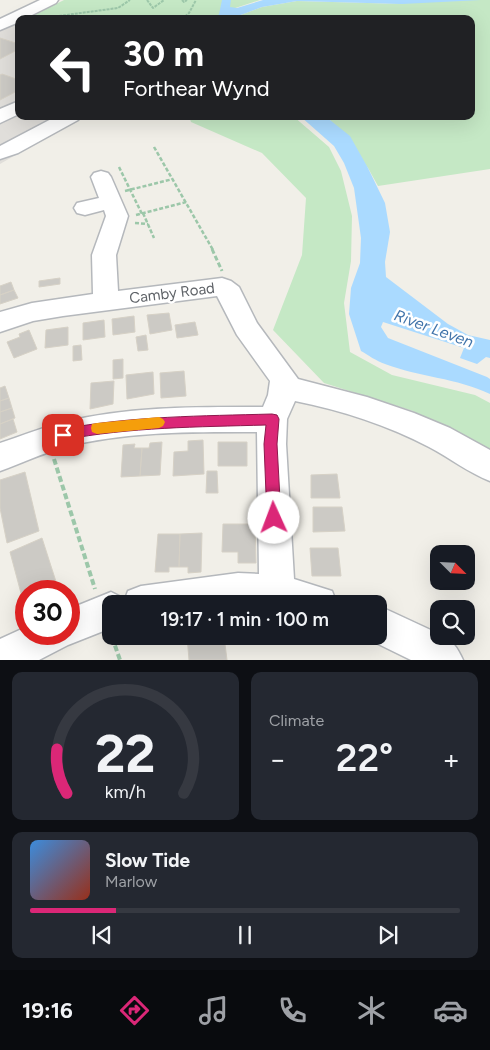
<!DOCTYPE html>
<meta charset="utf-8">
<style>
:root{--surface:#171b24;--page:#242831;--text:#f1f3f6;--muted:#9ea1a6;--line:#363941;--accent:#db2777}
body{margin:0;font-family:Figtree,sans-serif;background:var(--page);color:var(--text);height:100vh;display:flex;flex-direction:column;font-size:19px;white-space:nowrap}
*{box-sizing:border-box;margin:0}
p{font-size:16px;color:var(--muted)}
.icon{flex:none;width:28px;height:28px;fill:none;stroke:currentColor;stroke-width:2;stroke-linecap:round;stroke-linejoin:round}
.map{position:relative;height:660px;overflow:hidden}
.drawer{display:flex;flex-direction:column;gap:12px;padding:12px;background:#0d0f14;flex:1}
.drawer>*{flex:none}
.guide{position:absolute;left:15px;top:15px;width:460px;height:105px;border-radius:10px;box-shadow:0 5px 20px #0002;background:#202124;color:#fff;overflow:hidden}
.needle{width:32px;rotate:114deg}
.buttons{position:absolute;left:430px;top:545px;display:grid;gap:10px}
.buttons a{display:grid;place-items:center;width:45px;height:45px;border-radius:10px;background:var(--surface);box-shadow:0 5px 20px #0002;font-size:25px}
.speed{position:absolute;left:15px;top:580px;display:flex;gap:10px;font-size:25px;font-weight:700;text-align:center}
.speed>*{display:grid;place-content:center;width:65px;height:65px;border-radius:50%;background:var(--surface);box-shadow:0 5px 20px #0002;line-height:1}
.speed .limit{border:8px solid #d22;background:#fff;color:#111}
.pin{position:absolute;display:grid;place-items:center;width:42px;height:42px;color:#fff;margin:-21px;border-radius:10px;box-shadow:0 2px 8px #0006}
.me{position:absolute;width:55px;margin:-28px;rotate:358deg;stroke-linejoin:round;filter:drop-shadow(0 0 4px #0008)}
.turn{display:flex;align-items:center;gap:18px;height:105px;padding:0 25px;font-size:22px}
.turn .icon{width:65px;height:65px;stroke-width:2.5}
.turn b{display:block;font-size:35px;line-height:42px}
.big{font-size:38px;font-weight:600;line-height:1.1}
.drawer .widget{flex:1;display:flex;flex-direction:column;justify-content:center;gap:8px;min-width:0;padding:0 18px;border-radius:10px;background:var(--page)}
.drawer .dial{align-items:center;gap:0}
.dial svg{height:130px;overflow:visible;fill:none;stroke:var(--line);stroke-width:7;stroke-linecap:round;text-anchor:middle}
.dial text{fill:var(--text);stroke:none}
.song{display:flex;align-items:center;gap:15px}
.cover{width:60px;height:60px;border-radius:8px;background:linear-gradient(135deg,hsl(210 70% 55%),hsl(10 70% 35%))}
.played{height:5px;border-radius:2px;background:linear-gradient(90deg,var(--accent) 20%,var(--line) 20%)}
.keys{display:flex;justify-content:space-around;direction:ltr}
.heat{display:flex;justify-content:space-between;align-items:center;font-size:28px;direction:ltr}
.drawer .tiles{flex:1;display:grid;gap:12px;grid-template-columns:1fr 1fr}
.widget:last-child{grid-column:span 2}
.trip{position:absolute;left:102px;top:595px;width:285px;height:50px;border-radius:10px;background:var(--surface);box-shadow:0 5px 20px #0002;font-weight:600;line-height:50px;text-align:center}
.menu{display:flex;height:80px;justify-content:space-around;align-items:center;background:#090b0e;color:var(--muted)}
.menu .icon{width:35px;height:35px}
.menu .active{color:var(--accent)}
.menu b{font-size:22px;color:var(--text)}
.map>svg:first-child{display:block}
.industrial{fill:#e0deda}
.green{fill:#c5e8c5}
.water{fill:#aadaff}
.building{fill:#cccac5;stroke:#d6d1c6}
.lines{fill:none;stroke-linecap:round;stroke-linejoin:round}
.minor-casing{stroke:#b5b8bc;stroke-width:3}
.path-far3{stroke:#9cc7a9;stroke-width:2;stroke-dasharray:3 1;stroke-linecap:butt}
.path-far2{stroke:#9cc7a9;stroke-width:2.5;stroke-dasharray:4 2;stroke-linecap:butt}
.path-far1{stroke:#9cc7a9;stroke-width:3;stroke-dasharray:5 2.5;stroke-linecap:butt}
.path{stroke:#9cc7a9;stroke-width:4;stroke-dasharray:6 3;stroke-linecap:butt}
.minor{fill:#fff;fill-rule:evenodd}
.route{fill:#db2777;stroke:#8e194d}
.slow{fill:#f59e0b}
.labels{text-anchor:middle;stroke-width:5;stroke-linejoin:round;paint-order:stroke}
.street-label{font-size:15px;fill:#5f6368;stroke:#fff}
.water-label{font-size:16px;font-style:italic;fill:#4174aa;stroke:#fff}
</style>
<div class="map">
<svg width="490" height="660" viewBox="0 0 490 660">
<rect width="100%" height="100%" fill="#f1efe8"/>
<!-- industrial -->
<path class="industrial" d="M12,23L19,24V116H83L0,164V28Z"/>
<!-- green -->
<path class="green" d="M64,0H260L226,11L218,19H26Z
M337,0H490V169L378,186L368,168L330,120L324,116H471V19H230L262,7L297,1L402,4Z
M189,116H293L329,147L341,171L352,216L351,261L344,303L350,352L392,375L475,395L490,403V455L413,411L324,383L273,330L302,255L306,198L262,153L191,122Z"/>
<!-- water -->
<path class="water" d="M222,0H231L230,7L237,8L263,0H481L402,4L297,1L262,7L230,19H215L219,14Z
M300,116H324L330,120L350,136L368,168L385,203L390,232L385,262L386,277L448,324L468,335L490,340V358L486,357L477,364L460,358L464,348L383,322L381,327L388,338L487,377L490,379V394C457,378 419,377 385,364C376,361 368,355 361,351L349,314L351,288L360,263L361,238L354,188L344,163L334,146Z"/>
<!-- building -->
<path class="building" d="M0,38L19,44V49L0,59Z
M2,74L19,80V90L0,100V75Z
M60,278V284L39,287V281Z
M11,282L14,290L0,295V286Z
M14,290L18,298L0,304V295Z
M169,313L172,330L150,334L147,315Z
M134,316L135,332L113,335L112,319Z
M104,320L105,337L83,340V323Z
M195,322L198,335L177,338L175,325Z
M68,327V345L45,348L46,330Z
M29,330L37,349L14,358L7,342L20,337L19,334Z
M146,335L148,350L138,351L136,337Z
M81,345L82,360L73,361V346Z
M123,359V378L113,379V360Z
M184,371L186,396L161,398L160,373Z
M153,372L154,394L127,399L126,375Z
M114,381L113,404L90,409L91,383Z
M5,386L9,398L0,401V388Z
M9,398L12,408L0,412V401Z
M12,408L15,418L0,424V412Z
M13,419L17,432L0,439V424Z
M203,440L204,474L173,476L174,452L188,451V441Z
M162,442L160,475L140,476L142,448H149L150,443Z
M218,442H247V466H218Z
M135,444L134,448H142L140,476L121,477L123,445Z
M207,471H217L218,493H206Z
M25,472L39,531L7,543L0,508V480Z
M337,474L340,498H311V475Z
M313,507H342L345,531L313,532Z
M223,524H255L256,563H238V552H222Z
M202,533L201,572L188,573V567H179L180,534Z
M158,534H180L179,567H169V572H155Z
M42,538L59,591H26V612L10,552Z
M310,548H338L341,576H312Z
M187,636H224L227,660H189Z"/>
<g class="lines">
<defs>
<path id="minor" d="M40,0H58L56,3L24,19H19V22L0,30V19Z
M19,101V114L0,123V109Z
M57,116H80L78,120L18,153L0,159V146Z
M101,171L108,173L111,177L128,216L116,255L118,291L222,278L231,281L239,287L257,323L298,379L367,397L414,413L450,428L490,450V481C469,473 450,458 429,447C387,425 341,410 295,401L287,419L286,444L294,579L332,591L337,604H111V628L68,645L39,660H0V639L26,627V634H69V609L111,592L125,599L128,591L141,586L238,573L259,574L257,432C193,432 128,431 65,447C43,453 22,463 0,471V443C22,436 43,427 65,422C130,406 197,407 263,407L268,395L270,381L237,335L217,296L63,316L33,321L0,332V312L32,303L93,294L92,255L106,216L104,210L85,215L77,213L74,208L77,203L99,198L91,177L94,173Z
M379,606L435,632L439,636C452,638 458,649 463,660H411L366,638L365,636H379Z"/>
</defs>
<!-- minor casing -->
<use href="#minor" class="minor-casing"/>
<!-- path-far3 -->
<path class="path-far3" d="M147,0L153,8L164,0
M182,0L184,2L187,0
M51,17L118,8L130,0
M182,19L189,13L196,0"/>
<!-- path-far2 -->
<path class="path-far2" d="M154,147L213,250
M119,167L142,214
M125,191L173,179
M143,213L154,238
M136,215L186,202
M135,223L148,224"/>
<!-- path-far1 -->
<path class="path-far1" d="M212,249L222,271"/>
<!-- path -->
<path class="path" d="M54,459L95,589
M112,637L120,660"/>
<!-- minor -->
<use href="#minor" class="minor"/>
</g>
<!-- route -->
<path class="route" d="M272,414L277,415L279,419L277,444L281,518L279,523L274,525L269,523L267,518L264,444L266,425C198,427 130,427 63,440L59,439L57,435L59,431L63,429C132,416 202,416 272,414Z"/>
<!-- slow -->
<path class="slow" d="M159,417L163,419L165,422L163,426L159,428L97,434L92,432L91,428L92,424L97,423Z"/>
<g class="labels">
<!-- street labels -->
<g class="street-label">
<text transform="translate(172 293) rotate(-7)" y="5">Camby Road</text>
</g>
<!-- water labels -->
<g class="water-label">
<text transform="translate(434 328) rotate(20)" y="6">River Leven</text>
</g>
</g>
</svg>
<div class="buttons">
<a><svg class="needle" viewBox="-14 -14 28 28"><path d="M0-13l5 13h-10z" fill="#e53935"/><path d="M0 13l5-13h-10z" fill="#9ea1a6"/></svg></a>
<a><svg class="icon" aria-label="search" viewBox="0 0 24 24"><circle cx="10" cy="10" r="6"/><path d="M15 15l6 6"/></svg></a>
</div>
<div class="speed"><div class="limit">30</div></div>
<div class="pin" style="left:63px;top:435px;background:#d93025"><svg class="icon" aria-label="arrive" viewBox="0 0 24 24"><path d="M6 21V4h12l-3 4 3 4H6"/></svg></div>
<svg class="me" style="left:274px;top:518px" viewBox="-20 -20 40 40"><circle r="19" fill="#fff"/><path d="M0-13L10 11 0 6-10 11z" fill="#db2777"/></svg>
<div class="trip">19:17 · 1 min · 100 m</div>
<div class="guide">
<div class="turn"><svg class="icon" aria-label="left" viewBox="0 0 24 24"><path d="M17 20v-9H6M10 6l-5 5 5 5"/></svg><div><b>30 m</b>Forthear Wynd</div></div>
</div>
</div>
<section class="drawer">
<div class="tiles">
<div class="widget dial"><svg viewBox="0 0 100 80">
<path d="M14 69A42 42 0 1 1 86 69"/>
<path d="M14 69A42 42 0 0 1 8 42" stroke="#db2777"/>
<text x="50" y="56" font-size="32" font-weight="700">22</text>
<text x="50" y="72" font-size="11">km/h</text>
</svg></div>
<div class="widget"><p>Climate</p>
<div class="heat"><a>−</a><b class="big">22°</b><a>+</a></div>
</div>
<div class="widget">
<div class="song"><i class="cover"></i><div><b>Slow Tide</b><p>Marlow</p></div></div>
<div class="played"></div>
<div class="keys"><svg class="icon" aria-label="previous" viewBox="0 0 24 24"><path d="M18 5L8 12l10 7zM5 5v14"/></svg><svg class="icon" aria-label="pause" viewBox="0 0 24 24"><path d="M8 5v14M16 5v14"/></svg><svg class="icon" aria-label="next" viewBox="0 0 24 24"><path d="M6 5l10 7-10 7zM19 5v14"/></svg></div>
</div>
</div>
</section>
<nav class="menu">
<b>19:16</b>
<svg class="icon active" aria-label="directions" viewBox="0 0 24 24"><path d="M12 3l9 9-9 9-9-9zM9 14v-3h6M13 9l2 2-2 2"/></svg>
<svg class="icon" aria-label="music" viewBox="0 0 24 24"><path d="M9 18V5l10-2v13"/><circle cx="6" cy="18" r="3"/><circle cx="16" cy="16" r="3"/></svg>
<svg class="icon" aria-label="phone" viewBox="0 0 24 24"><path d="M5 4h4l2 5-3 2q2 4 5 5l2-3 5 2v4C11 20 4 13 5 4z"/></svg>
<svg class="icon" aria-label="climate" viewBox="0 0 24 24"><path d="M12 3v18M4 7l16 10M4 17L20 7"/></svg>
<svg class="icon" aria-label="car" viewBox="0 0 24 24"><path d="M5 17H2v-5l4-1 3-4h7l3 4 3 1v5h-3M9 17h6M6 11h13"/><circle cx="7" cy="17" r="2"/><circle cx="17" cy="17" r="2"/></svg>
</nav>
